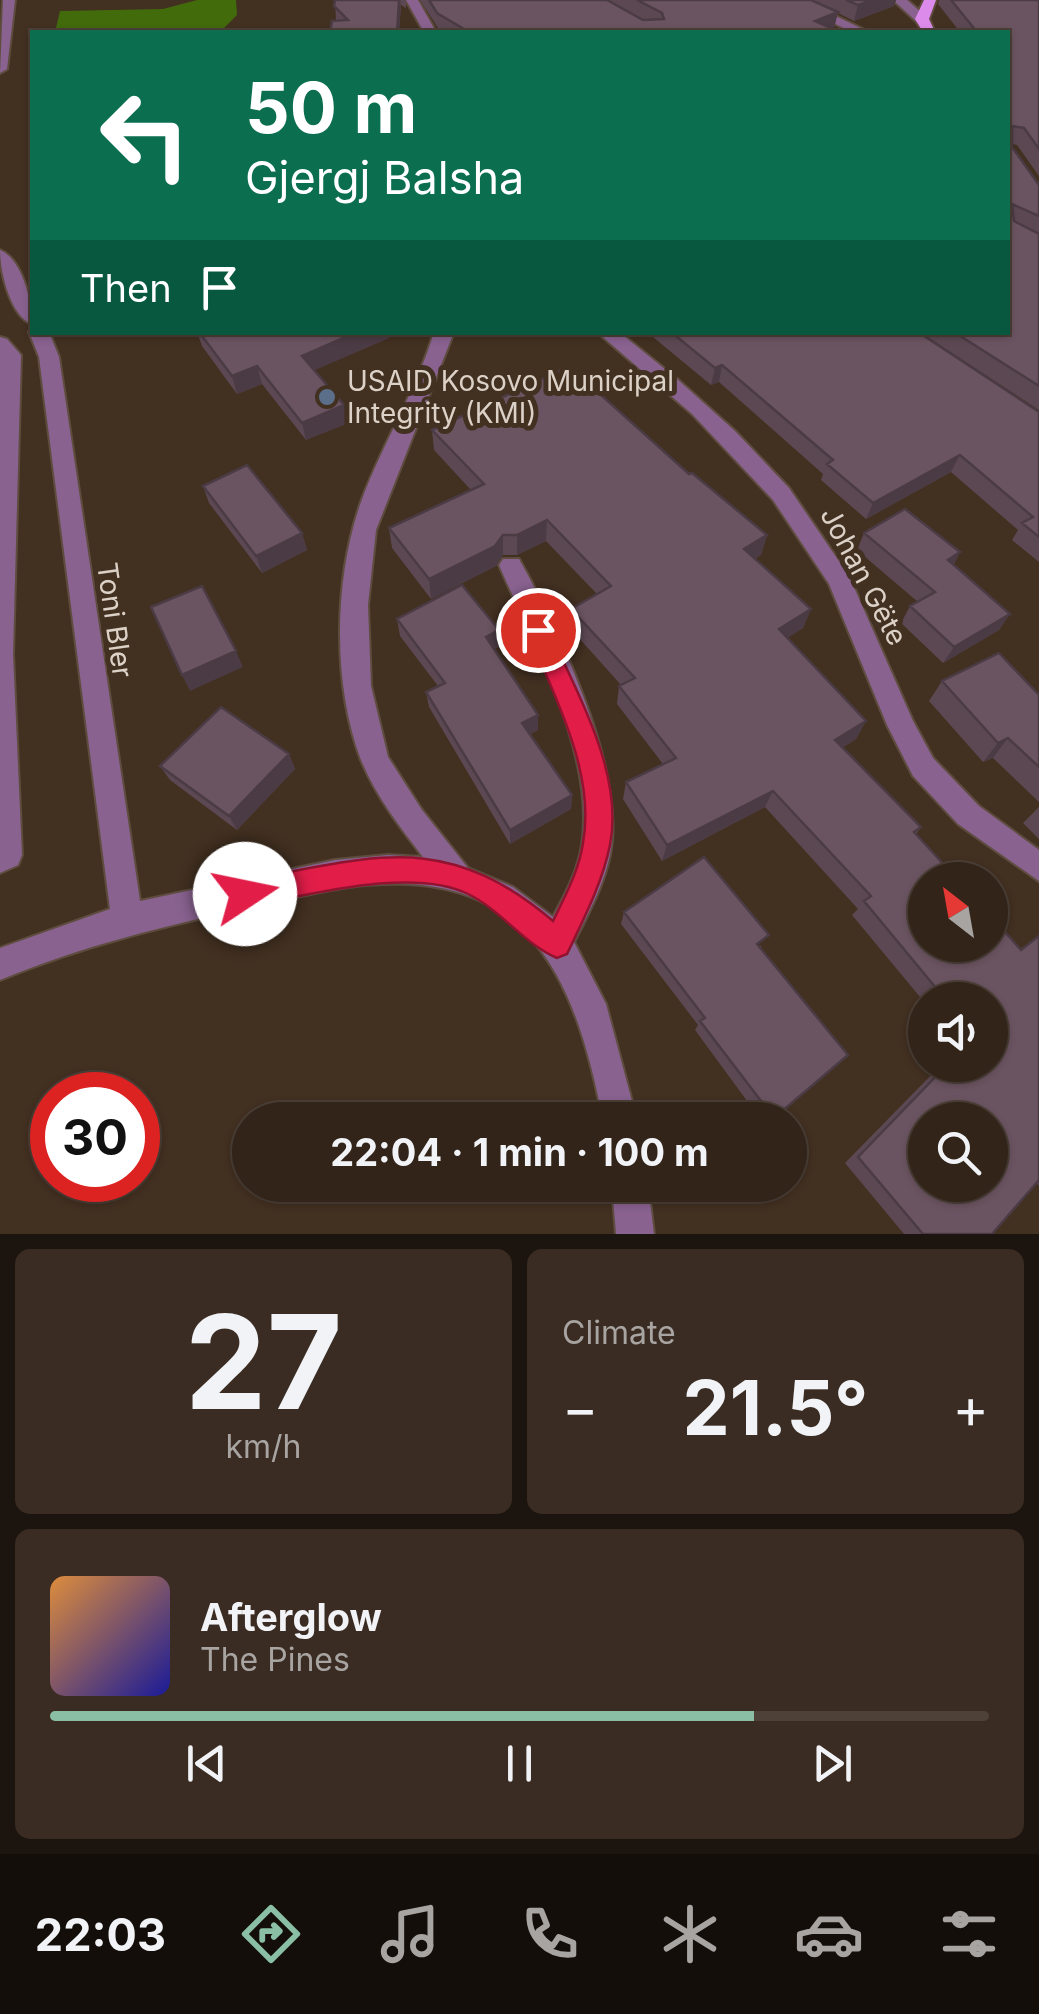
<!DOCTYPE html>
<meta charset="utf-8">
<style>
:root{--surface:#322419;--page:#3a2c22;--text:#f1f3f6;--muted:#a8a4a2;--line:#4d4138;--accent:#8abfa5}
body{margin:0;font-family:Inter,sans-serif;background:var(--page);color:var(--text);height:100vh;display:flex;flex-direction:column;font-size:38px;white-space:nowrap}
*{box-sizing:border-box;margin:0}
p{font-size:32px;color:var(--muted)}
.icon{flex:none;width:55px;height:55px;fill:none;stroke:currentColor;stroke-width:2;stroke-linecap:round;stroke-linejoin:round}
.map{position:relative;height:1234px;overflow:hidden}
.sheet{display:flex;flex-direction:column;gap:15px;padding:15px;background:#1c140e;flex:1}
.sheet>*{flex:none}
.hud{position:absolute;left:30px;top:30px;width:980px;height:305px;border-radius:0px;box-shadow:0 2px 8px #0004,0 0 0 2px var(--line);background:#0b6e4f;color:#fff;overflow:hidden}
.needle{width:65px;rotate:329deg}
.controls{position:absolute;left:908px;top:862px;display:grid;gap:20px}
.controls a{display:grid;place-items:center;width:100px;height:100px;border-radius:50%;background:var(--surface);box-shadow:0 2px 8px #0004,0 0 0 2px var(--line);font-size:50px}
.speed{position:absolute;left:30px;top:1072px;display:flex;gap:20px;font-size:50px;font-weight:700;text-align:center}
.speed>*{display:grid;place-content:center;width:130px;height:130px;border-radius:50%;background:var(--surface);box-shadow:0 2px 8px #0004,0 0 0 2px var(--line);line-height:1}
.speed .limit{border:15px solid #d22;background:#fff;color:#111}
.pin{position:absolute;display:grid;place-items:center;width:85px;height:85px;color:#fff;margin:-42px;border:5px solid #fff;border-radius:50%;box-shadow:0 2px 10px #0007}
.me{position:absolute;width:110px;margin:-55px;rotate:79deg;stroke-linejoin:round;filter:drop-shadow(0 0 8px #0008)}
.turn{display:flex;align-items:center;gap:35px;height:210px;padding:0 50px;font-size:45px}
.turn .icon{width:130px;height:130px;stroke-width:2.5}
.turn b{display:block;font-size:70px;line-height:85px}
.then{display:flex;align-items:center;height:95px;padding:0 50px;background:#0003;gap:20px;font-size:38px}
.big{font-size:75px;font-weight:700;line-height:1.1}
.sheet .card{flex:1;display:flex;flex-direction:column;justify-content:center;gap:15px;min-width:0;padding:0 35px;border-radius:15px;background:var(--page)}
.sheet .dial{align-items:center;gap:0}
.dial b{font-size:130px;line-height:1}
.song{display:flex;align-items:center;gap:30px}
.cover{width:120px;height:120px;border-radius:15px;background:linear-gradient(135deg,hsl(30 70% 55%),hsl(240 70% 35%))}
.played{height:10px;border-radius:5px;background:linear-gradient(90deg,var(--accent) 75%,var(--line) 75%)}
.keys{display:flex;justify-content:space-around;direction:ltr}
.heat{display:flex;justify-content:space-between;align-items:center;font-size:55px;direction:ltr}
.sheet .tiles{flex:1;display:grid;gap:15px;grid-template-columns:1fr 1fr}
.card:last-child{grid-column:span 2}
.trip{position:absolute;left:232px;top:1102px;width:575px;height:100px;border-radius:50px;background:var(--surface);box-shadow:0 2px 8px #0004,0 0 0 2px var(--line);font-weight:700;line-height:100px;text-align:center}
.menu{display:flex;height:160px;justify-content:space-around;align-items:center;background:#140e0a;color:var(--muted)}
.menu .icon{width:70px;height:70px}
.menu .active{color:var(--accent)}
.menu b{font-size:45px;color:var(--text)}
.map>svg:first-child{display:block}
.forest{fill:#426b0c}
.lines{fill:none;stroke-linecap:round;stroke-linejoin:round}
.minor-casing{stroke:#5e4d3f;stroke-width:4}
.major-casing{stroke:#5e4d3f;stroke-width:4}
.minor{fill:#896290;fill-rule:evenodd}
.major{fill:#dd8beb;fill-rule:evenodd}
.wall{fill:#5c4853}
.shaded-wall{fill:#4b3b44}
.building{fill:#6b5461;stroke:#4b3b44;stroke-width:2.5;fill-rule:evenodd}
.route{fill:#e11d48;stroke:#92132f;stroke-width:2.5}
.service-dot{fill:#5c6f8a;stroke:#423021;stroke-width:4}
.labels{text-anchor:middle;stroke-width:10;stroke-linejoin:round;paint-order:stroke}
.poi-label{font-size:28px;fill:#dcd1c7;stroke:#423021;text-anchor:start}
.street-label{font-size:28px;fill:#dcd1c7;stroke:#423021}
</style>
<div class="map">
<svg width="1039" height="1234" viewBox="0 0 1039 1234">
<rect width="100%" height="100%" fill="#423021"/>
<!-- forest -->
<path class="forest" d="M197,0H236L237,15L220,32H55L60,11L163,9Z"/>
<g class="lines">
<defs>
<path id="minor" d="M3,0H15L7,69L0,73Z
M406,0H418L436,32H424Z
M785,0H802L869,32H852Z
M893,0H907L929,19L917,22Z
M0,250C22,259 32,301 32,324C10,316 0,271 0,250Z
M32,328V332H49L59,357L140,901L335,860L388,855L423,857C399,826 376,796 361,760C332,684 334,578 361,502C382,444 416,392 434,332H454L376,530L368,605L371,686L388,757L422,810L468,868L513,887L553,917C565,895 578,871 582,845C596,755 534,646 499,565L503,559H519C559,631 619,758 612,841C609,876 590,910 574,942L606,1004L637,1120H603C578,994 539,878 384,884C341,885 299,897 257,906C168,925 84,945 0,980V948L110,909L39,357L29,332Z
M597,332H619L676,378L735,431L789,488L849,576L913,721L933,758L979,806L1039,850V881L958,824L913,776L887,725L829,584L773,500L692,414Z
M0,337L7,339L21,355L13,654L22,855L18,865L0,873Z
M612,1185H648L654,1234H616Z"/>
<path id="major" d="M924,0H936L929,19L935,32H923L915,19Z"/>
</defs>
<!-- minor casing -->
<use href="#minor" class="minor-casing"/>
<!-- major casing -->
<use href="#major" class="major-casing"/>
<!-- minor -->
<use href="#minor" class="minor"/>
<!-- major -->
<use href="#major" class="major"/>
</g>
<!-- wall -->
<path class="wall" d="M335,0H406V8L401,5L399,32L336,21Z
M420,0H607L643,20H644L608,0H896L894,6L854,21L838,13L834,28L832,29L840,32H445L438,28Z
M939,0H1039V176L1017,145L1012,144V147L1039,185V410L920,332H1008V32H960L938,4Z
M197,332H388L389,338L314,370L348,423L306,440L262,384L237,394L202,346Z
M647,332H918L1039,412V562L1012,540L1018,530L951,472L866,519L821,480L823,474L719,382L711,385Z
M586,389L689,474L767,535L761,555L754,559L811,609L803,628L787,638L866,721L856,739L842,748L921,827L916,834L1021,950L1039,936V1186L1037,1183L992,1234H904L845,1163L941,1065H990V1000H925V1003L852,915L858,909L765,807L662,861L623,799L626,782L663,764L617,704L619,686L621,685L570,628L571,609L597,594L546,541L517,555H503L496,566L431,599L392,548L389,528L471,490L434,450L432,430Z
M203,486L302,533L307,550L262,573L209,503Z
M864,533L960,552L954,564L1010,614L999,630L943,663L901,623L910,606L918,602L857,550Z
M397,619L500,646L494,649L538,715V730L530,734L572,795L571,809L510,844L429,707L426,692L438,686L400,636Z
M942,681L1039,695V802L993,758L983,762L929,701Z
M289,754L295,769L237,830L170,780L160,766Z
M1039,807V839L1023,823Z
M624,912L762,946L760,948L848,1055L772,1120H761L695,1030L698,1025L621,924Z
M925,1024V1043L916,1032Z"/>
<!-- shaded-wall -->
<path class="shaded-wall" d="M399,0H400L401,5L399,32H397Z
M873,0H896L894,6L854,21L858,5Z
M838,12L834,28L822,32L815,21Z
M357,332H388L389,338L306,374L302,356Z
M722,365L719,382L711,385L715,368Z
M257,366L262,384L237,394L232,376Z
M344,405L348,423L306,440L302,423Z
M960,455L951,472L866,519L873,503Z
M547,520L546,541L517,555V535Z
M302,533L307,550L262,573L256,556Z
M503,535V555L496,566L431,599L429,579Z
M767,535L761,555L738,569L744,549Z
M960,552L951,569L948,560Z
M811,609L803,628L772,648L779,629Z
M1010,614L999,630L943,663L954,647Z
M499,630L500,646L487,653L486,637Z
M236,651L243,667L190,691L182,675Z
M538,715V730L522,738V723Z
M866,721L856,739L825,758L835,740Z
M1008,738L993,758L983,762L998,743Z
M289,754L295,769L237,830L229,816Z
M773,791L765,807L662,861L667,845Z
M572,795L571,809L510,844V830Z"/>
<!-- building -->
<path class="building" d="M335,0H399L397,32H330L332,21L348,20L334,6Z
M429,0H607L643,20L664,19L662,13L637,0H811L838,12L815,21L840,32H469L437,13Z
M846,0H873L858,5Z
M951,0H1039V149L1024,128L1012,126V147L1039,185V216L1012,204L1014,221L1039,234V386L954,332H1008V32H977Z
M199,332H357L302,356L344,405L302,423L257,366L232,376Z
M671,332H918L1039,412V537L1022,523L1033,517L960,455L873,503L827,464L833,460L722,365L715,368Z
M563,369L586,389L591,386L689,474L692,473L767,535L744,549L811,609L779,629L866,721L835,740L921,827L914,832L958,880H925V945H990V915L1021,950L1039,936V1180L992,1234H923L858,1157L947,1065H990V1000H946L864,901L871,896L773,791L667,845L626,782L676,758L619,686L635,678L571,609L611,586L547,520L517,535H503L495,546L429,579L389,528L484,484L432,430ZM925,1120H990V1185H925Z
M247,465L302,533L256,556L203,486Z
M905,509L960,552L948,560L1010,614L954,647L910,606L935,592L864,533Z
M462,585L499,630L486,637L538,715L522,723L572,795L510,830L426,692L445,683L397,619Z
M202,586L236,651L182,675L151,607Z
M999,653L1039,695V767L1008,738L998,743L942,681Z
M221,707L289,754L229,816L160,766Z
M704,857L769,935L757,944L848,1055L774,1118L700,1021L705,1018L624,912Z"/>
<!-- route -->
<path class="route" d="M538,620L549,630C577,694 624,773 610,845C602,884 584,918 567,954L557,958C524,944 501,910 468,894C412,866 306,896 245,907L235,903L231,894L235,884L245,880C373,858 443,828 553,921C565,896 579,871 583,843C596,771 553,694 527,630Z"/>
<!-- markers -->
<circle class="service-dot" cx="327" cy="397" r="10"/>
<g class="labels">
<!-- poi labels -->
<g class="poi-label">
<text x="347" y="391">USAID Kosovo Municipal<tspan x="347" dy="32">Integrity (KMI)</tspan></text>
</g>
<!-- street labels -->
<g class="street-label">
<text transform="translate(864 576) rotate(62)" y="10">Johan Gëte</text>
<text transform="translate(115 620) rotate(82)" y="10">Toni Bler</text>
</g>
</g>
</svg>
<div class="controls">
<a><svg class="needle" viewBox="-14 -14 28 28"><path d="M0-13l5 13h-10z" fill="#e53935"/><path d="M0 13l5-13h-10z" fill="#a8a4a2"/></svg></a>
<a><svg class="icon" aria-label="sound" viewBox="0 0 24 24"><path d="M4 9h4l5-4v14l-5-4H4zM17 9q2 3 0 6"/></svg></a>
<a><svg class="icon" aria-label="search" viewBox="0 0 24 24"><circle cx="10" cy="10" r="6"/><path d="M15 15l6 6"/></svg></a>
</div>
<div class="speed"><div class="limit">30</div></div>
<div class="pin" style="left:538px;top:630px;background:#d93025"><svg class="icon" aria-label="arrive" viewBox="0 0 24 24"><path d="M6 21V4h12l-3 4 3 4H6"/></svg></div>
<svg class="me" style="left:245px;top:894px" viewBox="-20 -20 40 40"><circle r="19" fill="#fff"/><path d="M0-13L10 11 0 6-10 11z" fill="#e11d48"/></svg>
<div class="trip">22:04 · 1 min · 100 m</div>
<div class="hud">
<div class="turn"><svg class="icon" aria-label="left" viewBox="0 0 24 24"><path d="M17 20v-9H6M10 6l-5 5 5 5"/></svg><div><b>50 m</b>Gjergj Balsha</div></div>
<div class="then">Then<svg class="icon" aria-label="arrive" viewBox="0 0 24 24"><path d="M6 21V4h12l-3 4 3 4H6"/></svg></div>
</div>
</div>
<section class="sheet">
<div class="tiles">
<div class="card dial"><b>27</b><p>km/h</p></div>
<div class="card"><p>Climate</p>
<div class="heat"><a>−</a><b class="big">21.5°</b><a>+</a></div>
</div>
<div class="card">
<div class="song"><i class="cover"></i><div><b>Afterglow</b><p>The Pines</p></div></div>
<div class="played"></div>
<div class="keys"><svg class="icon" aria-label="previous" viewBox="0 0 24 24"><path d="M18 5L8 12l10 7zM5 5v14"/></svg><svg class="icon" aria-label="pause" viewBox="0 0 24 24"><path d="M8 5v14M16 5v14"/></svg><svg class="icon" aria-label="next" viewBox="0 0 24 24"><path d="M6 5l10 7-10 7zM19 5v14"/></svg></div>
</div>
</div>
</section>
<nav class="menu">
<b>22:03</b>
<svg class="icon active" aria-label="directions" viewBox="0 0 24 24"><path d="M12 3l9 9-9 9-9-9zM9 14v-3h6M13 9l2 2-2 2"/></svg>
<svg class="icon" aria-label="music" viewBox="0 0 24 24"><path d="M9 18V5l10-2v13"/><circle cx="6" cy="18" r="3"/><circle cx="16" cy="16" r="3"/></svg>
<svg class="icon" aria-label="phone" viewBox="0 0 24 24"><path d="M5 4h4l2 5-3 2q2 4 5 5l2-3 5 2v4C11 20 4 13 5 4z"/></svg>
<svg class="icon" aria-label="climate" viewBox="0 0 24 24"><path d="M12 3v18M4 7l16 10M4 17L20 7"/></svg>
<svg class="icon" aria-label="car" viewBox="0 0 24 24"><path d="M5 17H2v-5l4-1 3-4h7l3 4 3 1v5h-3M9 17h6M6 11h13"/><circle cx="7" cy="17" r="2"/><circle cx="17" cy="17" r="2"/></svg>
<svg class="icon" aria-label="filters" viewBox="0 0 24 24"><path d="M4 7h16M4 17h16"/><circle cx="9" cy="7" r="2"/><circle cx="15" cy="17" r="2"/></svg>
</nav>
